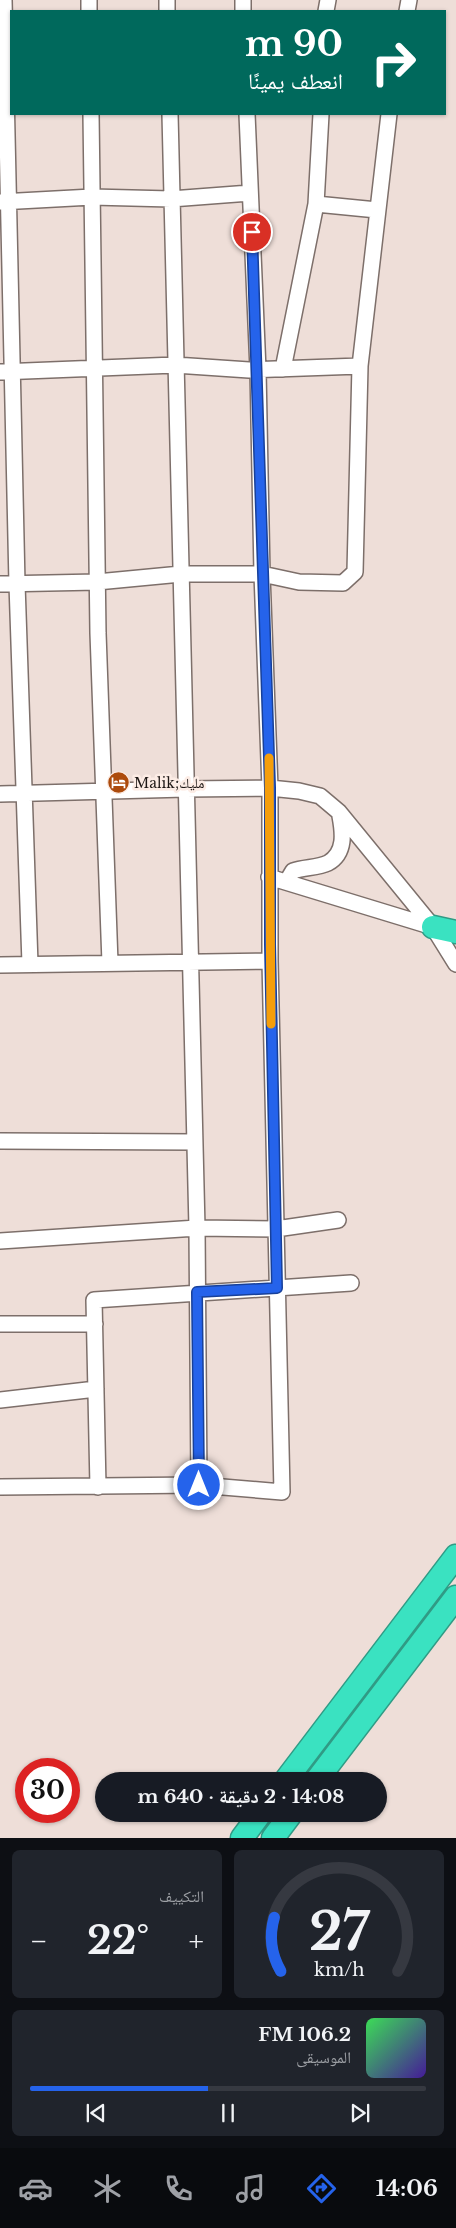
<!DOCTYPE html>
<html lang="ar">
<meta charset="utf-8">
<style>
:root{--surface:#171b24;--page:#20242c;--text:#f1f3f6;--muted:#9ea1a6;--line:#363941;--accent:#2563eb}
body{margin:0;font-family:"Libre Baskerville","Noto Naskh Arabic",serif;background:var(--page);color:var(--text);direction:rtl;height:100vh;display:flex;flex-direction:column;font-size:19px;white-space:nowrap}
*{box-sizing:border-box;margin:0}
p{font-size:16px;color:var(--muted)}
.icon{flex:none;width:28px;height:28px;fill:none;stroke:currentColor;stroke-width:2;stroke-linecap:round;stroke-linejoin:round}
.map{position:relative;height:1838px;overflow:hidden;direction:ltr}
.side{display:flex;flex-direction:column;gap:12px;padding:12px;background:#0d0f14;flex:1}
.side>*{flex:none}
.guide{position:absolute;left:10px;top:10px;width:436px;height:105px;border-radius:0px;box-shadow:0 1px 4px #0004;direction:rtl;background:#00695c;color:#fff;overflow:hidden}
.speed{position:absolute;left:15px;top:1758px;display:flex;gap:10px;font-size:25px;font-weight:700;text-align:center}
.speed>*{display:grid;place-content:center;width:65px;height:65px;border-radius:50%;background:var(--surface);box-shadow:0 1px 4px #0004;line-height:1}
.speed .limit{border:8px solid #d22;background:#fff;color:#111}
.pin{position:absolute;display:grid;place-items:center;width:42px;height:42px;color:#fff;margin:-21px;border:2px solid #fff;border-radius:50%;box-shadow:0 1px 5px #0007}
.me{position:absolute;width:55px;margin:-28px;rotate:0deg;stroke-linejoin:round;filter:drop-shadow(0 0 4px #0008)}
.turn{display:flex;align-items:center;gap:18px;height:105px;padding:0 20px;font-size:22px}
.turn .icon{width:65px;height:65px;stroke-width:2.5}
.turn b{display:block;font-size:35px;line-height:42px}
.big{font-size:38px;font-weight:700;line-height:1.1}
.side .tile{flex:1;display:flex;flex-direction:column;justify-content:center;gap:8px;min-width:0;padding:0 18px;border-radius:8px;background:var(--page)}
.side .dial{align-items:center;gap:0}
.dial svg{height:130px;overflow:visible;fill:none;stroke:var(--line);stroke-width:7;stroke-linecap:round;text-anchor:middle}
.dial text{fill:var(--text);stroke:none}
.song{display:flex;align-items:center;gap:15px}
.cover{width:60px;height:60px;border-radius:8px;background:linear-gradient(135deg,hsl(130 70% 55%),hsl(260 70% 35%))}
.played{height:5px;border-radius:2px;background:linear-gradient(90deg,var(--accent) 45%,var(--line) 45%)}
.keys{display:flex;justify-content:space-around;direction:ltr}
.heat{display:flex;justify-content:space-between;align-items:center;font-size:28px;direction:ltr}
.side .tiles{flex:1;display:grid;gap:12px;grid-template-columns:1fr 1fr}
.tile:last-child{grid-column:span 2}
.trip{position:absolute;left:95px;top:1772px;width:292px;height:50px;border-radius:25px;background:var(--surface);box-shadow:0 1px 4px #0004;font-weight:700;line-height:50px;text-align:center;direction:rtl}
.tabs{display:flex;height:80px;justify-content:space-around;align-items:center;background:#090b0e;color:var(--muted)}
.tabs .icon{width:35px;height:35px}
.tabs .current{color:var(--accent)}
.tabs b{font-size:22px;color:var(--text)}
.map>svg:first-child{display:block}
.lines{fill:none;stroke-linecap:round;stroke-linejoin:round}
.minor-casing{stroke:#7d6f6a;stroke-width:18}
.highway-casing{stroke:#309b85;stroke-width:25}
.minor{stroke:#fff;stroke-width:15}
.highway{stroke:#3ae2c1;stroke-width:22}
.route-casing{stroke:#184099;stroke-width:12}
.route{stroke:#2563eb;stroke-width:9}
.slow{stroke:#f59e0b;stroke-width:9}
.labels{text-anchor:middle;stroke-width:5;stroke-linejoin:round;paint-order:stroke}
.poi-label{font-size:14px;fill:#1d1715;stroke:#fcece5;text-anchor:start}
</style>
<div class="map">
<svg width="456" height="1838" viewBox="0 0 456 1838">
<rect width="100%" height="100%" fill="#eeded8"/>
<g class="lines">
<defs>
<path id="minor" d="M4,0L17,584L30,964
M89,0V11
M167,0V11
M243,0V11
M326,11L328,0
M407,11L409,0
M91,114L98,633L110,963
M170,114L197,1228L199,1485
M0,202L92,197L171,199L250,193
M316,204L377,210
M283,369L316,204L321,114
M0,372L175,365L249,370L360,366
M0,584L97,582L181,574H262L299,582L343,583L355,572L360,366L389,114
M0,794L185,789L270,788L299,791L320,796L339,812L433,927L456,964
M269,877L433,927
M287,881L293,871C304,867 318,868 328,863C346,853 343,832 340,816
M0,965L270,961
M0,1141L194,1142
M0,1241L197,1228L276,1229L338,1220
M0,1324H95
M0,1400L96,1389
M0,1487L199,1485L282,1492L270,961V788L262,574L258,370L247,114
M98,1487L94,1300L351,1283"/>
<path id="highway" d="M433,927L456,932
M285,1781L456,1556
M316,1781L456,1597
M242,1838L260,1814
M273,1838L291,1814"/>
</defs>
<!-- minor casing -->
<use href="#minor" class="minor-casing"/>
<!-- highway casing -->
<use href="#highway" class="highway-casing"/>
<!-- minor -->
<use href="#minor" class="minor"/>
<!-- highway -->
<use href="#highway" class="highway"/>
</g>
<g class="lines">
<defs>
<path id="route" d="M199,1485L197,1292L277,1288L270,944V788L252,232"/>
</defs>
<!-- route casing -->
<use href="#route" class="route-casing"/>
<!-- route -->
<use href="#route" class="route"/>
<!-- slow -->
<path class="slow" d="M269,758L271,1024"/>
</g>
<!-- icons -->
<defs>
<symbol id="hotel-disc" viewBox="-11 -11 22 22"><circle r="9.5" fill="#ac4b0c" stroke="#fcece5"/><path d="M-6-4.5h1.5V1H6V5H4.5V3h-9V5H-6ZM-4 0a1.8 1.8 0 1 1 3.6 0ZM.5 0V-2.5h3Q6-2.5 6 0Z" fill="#fff"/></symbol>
</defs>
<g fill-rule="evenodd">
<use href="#hotel-disc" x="106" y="770" width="25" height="25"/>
</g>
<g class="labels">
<!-- poi labels -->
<g class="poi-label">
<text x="134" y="788">Malik;مليك</text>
</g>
</g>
</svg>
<div class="speed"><div class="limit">30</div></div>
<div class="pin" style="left:252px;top:232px;background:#d93025"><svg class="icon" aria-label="arrive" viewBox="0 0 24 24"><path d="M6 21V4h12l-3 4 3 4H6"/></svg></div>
<svg class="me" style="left:199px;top:1485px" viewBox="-20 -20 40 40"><circle r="17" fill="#2563eb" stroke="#fff" stroke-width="3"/><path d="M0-11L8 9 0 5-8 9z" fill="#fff"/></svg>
<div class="trip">14:08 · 2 دقيقة · 640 m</div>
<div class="guide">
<div class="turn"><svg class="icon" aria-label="right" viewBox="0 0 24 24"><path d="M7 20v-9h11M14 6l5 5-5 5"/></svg><div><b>90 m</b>انعطف يمينًا</div></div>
</div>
</div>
<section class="side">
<div class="tiles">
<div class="tile dial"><svg viewBox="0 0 100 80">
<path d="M14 69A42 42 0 1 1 86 69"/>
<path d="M14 69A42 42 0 0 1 10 36" stroke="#2563eb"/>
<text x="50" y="56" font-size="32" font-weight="700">27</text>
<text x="50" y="72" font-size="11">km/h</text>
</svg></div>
<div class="tile"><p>التكييف</p>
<div class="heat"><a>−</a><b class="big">22°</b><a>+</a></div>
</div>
<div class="tile">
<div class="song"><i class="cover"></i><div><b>106.2 FM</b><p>الموسيقى</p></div></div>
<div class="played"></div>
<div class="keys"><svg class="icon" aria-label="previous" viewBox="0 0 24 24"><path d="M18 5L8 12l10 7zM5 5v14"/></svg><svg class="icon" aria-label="pause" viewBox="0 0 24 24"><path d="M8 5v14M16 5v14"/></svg><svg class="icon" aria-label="next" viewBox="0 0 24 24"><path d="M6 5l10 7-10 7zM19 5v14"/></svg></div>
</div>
</div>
</section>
<nav class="tabs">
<b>14:06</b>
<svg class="icon current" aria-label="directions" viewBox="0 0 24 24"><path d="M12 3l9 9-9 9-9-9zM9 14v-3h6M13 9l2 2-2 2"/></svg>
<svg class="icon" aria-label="music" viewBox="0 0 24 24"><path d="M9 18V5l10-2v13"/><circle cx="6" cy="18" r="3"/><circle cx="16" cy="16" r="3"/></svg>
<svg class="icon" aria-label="phone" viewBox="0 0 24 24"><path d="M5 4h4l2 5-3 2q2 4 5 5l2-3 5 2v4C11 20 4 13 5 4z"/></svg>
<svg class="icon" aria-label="climate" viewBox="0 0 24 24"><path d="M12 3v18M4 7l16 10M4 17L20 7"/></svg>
<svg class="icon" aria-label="car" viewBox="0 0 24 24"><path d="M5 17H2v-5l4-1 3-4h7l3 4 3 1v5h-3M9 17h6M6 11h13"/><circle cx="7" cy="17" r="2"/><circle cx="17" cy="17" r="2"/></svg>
</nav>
